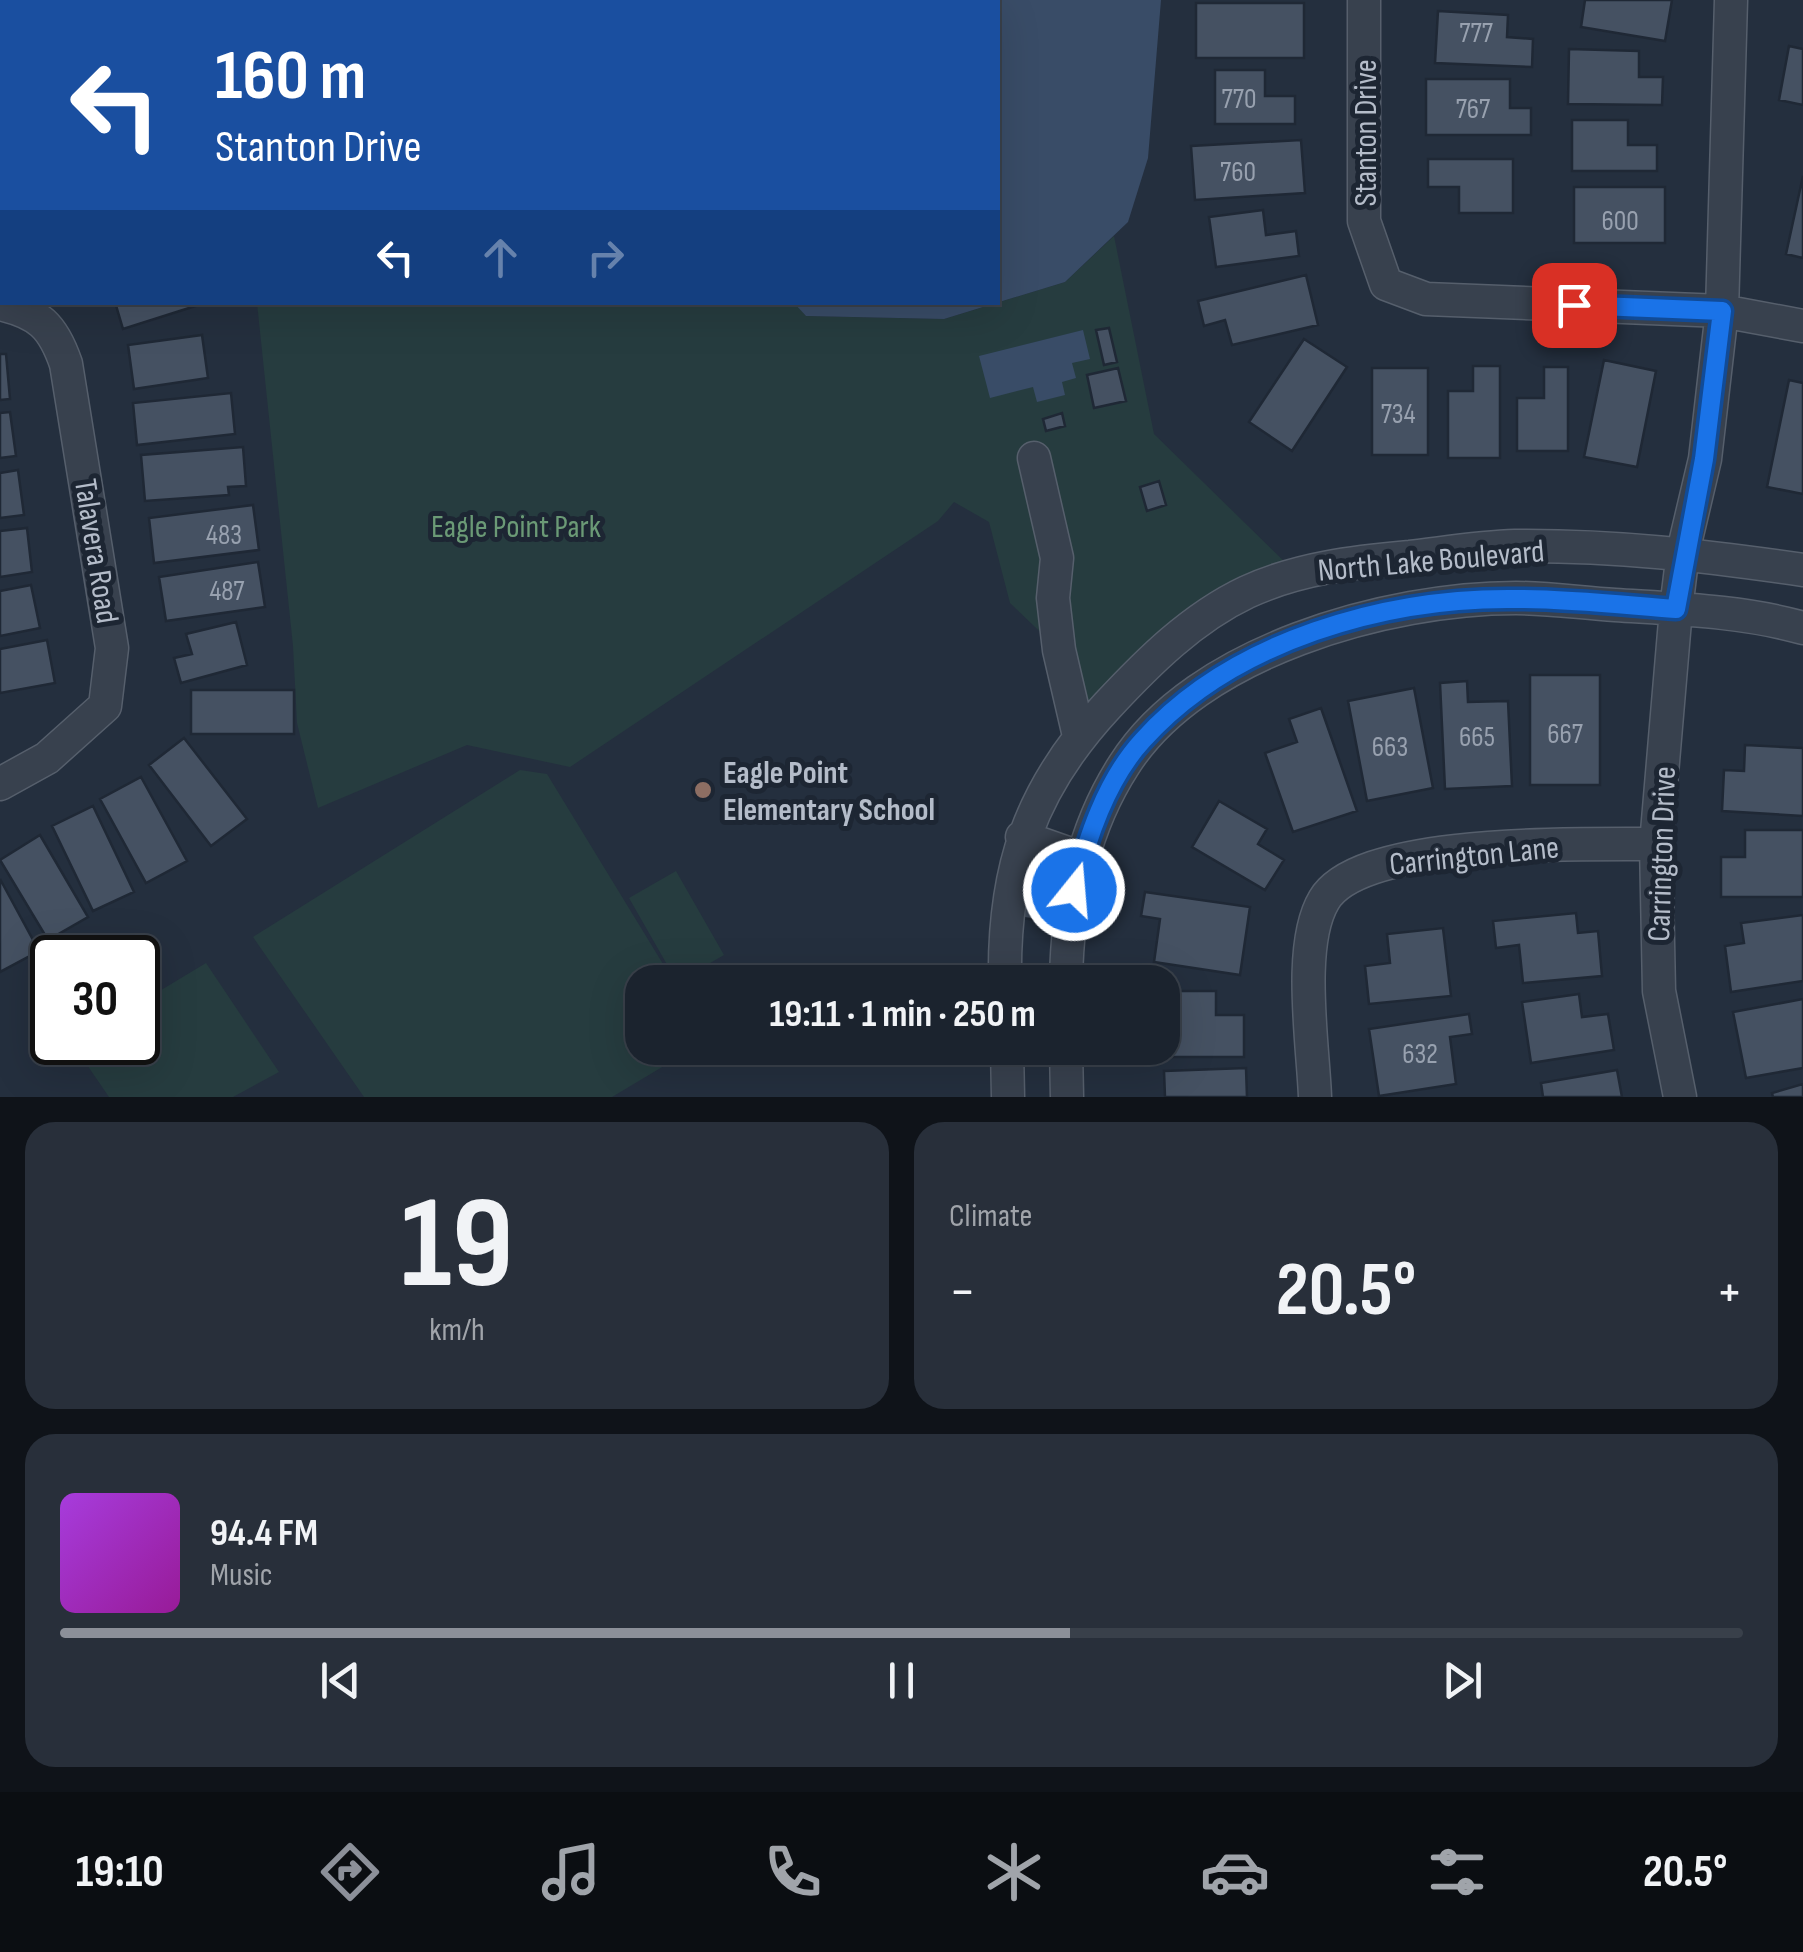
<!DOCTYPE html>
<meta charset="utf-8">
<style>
:root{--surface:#1b232e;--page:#282f3a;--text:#f1f3f6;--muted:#a0a4aa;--line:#39404a;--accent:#8c9099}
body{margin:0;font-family:"Sofia Sans Condensed",sans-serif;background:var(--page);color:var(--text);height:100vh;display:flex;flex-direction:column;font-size:38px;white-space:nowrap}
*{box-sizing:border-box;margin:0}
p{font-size:32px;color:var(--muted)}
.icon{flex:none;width:55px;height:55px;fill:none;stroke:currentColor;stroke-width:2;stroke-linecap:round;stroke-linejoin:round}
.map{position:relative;height:1097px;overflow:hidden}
.sheet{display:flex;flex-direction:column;gap:25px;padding:25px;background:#0f1319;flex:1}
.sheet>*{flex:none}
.banner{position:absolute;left:0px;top:0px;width:1000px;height:305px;box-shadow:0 10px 40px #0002,0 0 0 2px var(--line);background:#1a4fa0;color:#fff;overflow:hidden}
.speed{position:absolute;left:30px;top:935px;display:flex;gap:20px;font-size:50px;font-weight:700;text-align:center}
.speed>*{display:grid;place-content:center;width:130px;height:130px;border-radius:50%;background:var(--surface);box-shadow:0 10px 40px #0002,0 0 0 2px var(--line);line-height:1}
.speed .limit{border:5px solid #111;border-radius:15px;background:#fff;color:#111}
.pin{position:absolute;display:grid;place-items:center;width:85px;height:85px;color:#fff;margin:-42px;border-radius:20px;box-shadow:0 5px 15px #0006}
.me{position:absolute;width:110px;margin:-55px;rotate:17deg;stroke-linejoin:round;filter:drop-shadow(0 0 8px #0008)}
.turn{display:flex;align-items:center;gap:35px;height:210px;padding:0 50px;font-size:45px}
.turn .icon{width:130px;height:130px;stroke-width:2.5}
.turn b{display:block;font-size:70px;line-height:85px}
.lanes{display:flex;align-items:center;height:95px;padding:0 50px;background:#0003;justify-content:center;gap:50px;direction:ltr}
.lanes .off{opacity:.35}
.big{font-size:75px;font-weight:700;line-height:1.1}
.sheet .widget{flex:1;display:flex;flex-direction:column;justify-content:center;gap:15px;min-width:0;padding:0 35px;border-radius:30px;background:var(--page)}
.sheet .dial{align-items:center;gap:0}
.dial b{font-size:130px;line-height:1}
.song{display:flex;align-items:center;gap:30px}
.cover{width:120px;height:120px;border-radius:15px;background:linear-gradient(135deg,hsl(280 70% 55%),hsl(300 70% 35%))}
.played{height:10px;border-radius:5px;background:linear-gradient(90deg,var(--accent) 60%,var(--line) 60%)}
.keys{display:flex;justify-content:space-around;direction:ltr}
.heat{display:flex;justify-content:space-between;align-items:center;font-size:55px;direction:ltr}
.sheet .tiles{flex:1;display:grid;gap:25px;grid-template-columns:1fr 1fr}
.widget:last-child{grid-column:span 2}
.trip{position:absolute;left:625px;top:965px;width:555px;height:100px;border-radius:30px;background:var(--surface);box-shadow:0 10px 40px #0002,0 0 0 2px var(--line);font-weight:700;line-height:100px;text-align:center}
.tabs{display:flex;height:160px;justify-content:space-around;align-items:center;background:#0b0e12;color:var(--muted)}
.tabs .icon{width:70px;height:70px}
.tabs .selected{color:var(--accent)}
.tabs b{font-size:45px;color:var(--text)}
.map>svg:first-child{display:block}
.green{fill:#263c3f}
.water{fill:#394c67}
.building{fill:#455162;stroke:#1f2835;stroke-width:2.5}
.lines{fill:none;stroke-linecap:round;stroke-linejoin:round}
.minor-casing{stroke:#565f6c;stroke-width:35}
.minor{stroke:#38414e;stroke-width:32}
.route-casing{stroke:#114b97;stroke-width:25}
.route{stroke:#1a73e8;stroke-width:18}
.education-dot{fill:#8d6e63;stroke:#1d2633;stroke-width:4}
.labels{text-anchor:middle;stroke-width:10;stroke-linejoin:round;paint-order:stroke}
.number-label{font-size:28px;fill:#98a1af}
.street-label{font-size:32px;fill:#b4bcc9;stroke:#1d2633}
.park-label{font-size:32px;fill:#6b9a76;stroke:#1d2633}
.poi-label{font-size:32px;font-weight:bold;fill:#b4bcc9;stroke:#1d2633;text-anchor:start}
</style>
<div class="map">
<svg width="1803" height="1097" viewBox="0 0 1803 1097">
<rect width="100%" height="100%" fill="#242f3e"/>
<!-- green -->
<path class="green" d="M1114,236L1154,434L1296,573L1248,592L1079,736L1059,650L1010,603L989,522L954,502L938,521L570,767L467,745L318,808L297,723L293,646L257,303L794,302L806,316L944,319L1065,282Z
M520,770L547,774L674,982H642V1048H694L612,1097H364L253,937Z
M676,871L724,955L677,982L629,898Z
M206,963L279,1072L233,1097H109L72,1043L138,1042V1004Z"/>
<!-- water -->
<path class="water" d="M745,0H1161L1148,158L1128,222L1065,282L944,319L806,316L794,303L998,302V2Z
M1083,330L1090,359L1072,363L1076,378L1062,382L1065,395L1037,402L1033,387L990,398L979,356Z"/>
<!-- building -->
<path class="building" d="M602,0H667L664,2Z
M1585,0H1672L1665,41L1581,27Z
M1196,3H1304V58H1196Z
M1438,11L1508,15L1507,37L1533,39L1532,67L1435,63Z
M1789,46L1803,49V105L1779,100Z
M1569,49L1639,51V77H1663L1662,105L1568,104Z
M1215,70H1265V96H1295V124H1215Z
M1426,79H1510V108H1531V135H1426Z
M1572,120H1628V145H1657V171H1572Z
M1301,140L1305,193L1195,200L1191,146Z
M1428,159H1513V213H1459V187H1428Z
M1803,176V258L1786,254Z
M1574,187H1665V243H1574Z
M1263,210L1266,235L1296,231L1299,256L1216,267L1209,217Z
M1306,275L1318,325L1232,345L1225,320L1204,326L1198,301Z
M115,302H208L123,329Z
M1109,328L1117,362L1104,365L1096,330Z
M202,335L208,378L134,389L128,345Z
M1304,339L1347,367L1292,451L1249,422Z
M0,354H6L10,399L0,400Z
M1604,360L1656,371L1637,467L1584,457Z
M1473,366H1500V458H1448V391H1473Z
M1544,367H1568V451H1517V398H1544Z
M1118,368L1126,401L1094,408L1087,375Z
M1372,368H1428V455H1372Z
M1789,380L1803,383V494L1767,487Z
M231,393L235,434L137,445L133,403Z
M10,412L16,456L0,458V413Z
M1062,413L1065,426L1046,431L1043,419Z
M243,447L246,486L228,487L229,495L145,501L141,455Z
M18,470L24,515L0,518V473Z
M1159,481L1166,505L1147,511L1140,487Z
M253,505L259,550L154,563L149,518Z
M27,528L32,572L0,577V531Z
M258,562L265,607L166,621L159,577Z
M31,585L40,628L0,636V591Z
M236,622L247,665L181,683L174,658L192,654L186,634Z
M47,640L55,683L0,693V649Z
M1530,675H1600V785H1530Z
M1467,681L1468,702L1508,701L1512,786L1445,789L1440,683Z
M1414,688L1433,788L1367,801L1348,701Z
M191,690H294V734H191Z
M1321,708L1357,811L1293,832L1265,753L1297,742L1289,719Z
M184,738L247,819L211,846L149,765Z
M1745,745L1803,748V816L1722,811L1724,770L1744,771Z
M141,777L187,861L146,883L100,799Z
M1219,801L1267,829L1258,844L1284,860L1265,890L1192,847Z
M93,806L134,892L93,911L52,826Z
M1745,830H1803V897H1721V857H1745Z
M40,835L88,917L48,940L0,860Z
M0,879L39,951L0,972Z
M1029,886L1048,889L1043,921L1023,918Z
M1145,892L1250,907L1240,975L1154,962L1160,919L1141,916Z
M1576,913L1578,933L1598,931L1602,976L1523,983L1519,945L1496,948L1493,921Z
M1803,915V981L1731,992L1725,946L1744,943L1741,923Z
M1443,928L1451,996L1369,1004L1365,966L1390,963L1387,934Z
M1171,991H1216V1015H1244V1057H1171Z
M1579,994L1582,1017L1608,1014L1614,1050L1531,1063L1522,1002Z
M1803,999V1068L1746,1078L1733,1012Z
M1469,1014L1472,1034L1450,1037L1456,1084L1379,1096L1369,1029Z
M1246,1068L1247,1097H1165L1164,1071Z
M1617,1070L1622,1097H1543L1541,1083Z
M1803,1084V1097H1773L1772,1093Z"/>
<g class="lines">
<defs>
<path id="minor" d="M1364,0V221L1386,284L1426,299L1722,311L1803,326
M0,304C39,313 53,326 66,364L112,648L105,706L47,758L0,784
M1034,458L1057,558L1053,598L1059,650L1079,736
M1022,837L1082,858
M1005,982C1003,870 1029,790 1107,706C1148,662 1192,618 1247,592C1299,568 1354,562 1410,557C1444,553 1480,547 1515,546C1612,545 1708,556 1803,570
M1066,982C1067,906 1082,830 1124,765C1196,651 1388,598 1516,598C1549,598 1582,603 1615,605C1676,609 1744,611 1803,628
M1007,1048L1008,1097
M1066,1048L1067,1097
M1315,1097C1313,1044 1297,945 1324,900C1361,837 1587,845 1656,844
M1680,1097L1659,991L1656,844L1676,609L1683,552L1705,459L1722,311L1731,0"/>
</defs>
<!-- minor casing -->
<use href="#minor" class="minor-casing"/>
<!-- minor -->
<use href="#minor" class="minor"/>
</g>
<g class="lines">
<defs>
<path id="route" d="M1074,890C1087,839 1106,780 1143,740C1233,640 1387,597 1517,599C1570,599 1623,605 1676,609L1704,459L1722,311L1574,305"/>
</defs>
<!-- route casing -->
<use href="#route" class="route-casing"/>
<!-- route -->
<use href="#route" class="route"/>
</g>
<!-- markers -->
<circle class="education-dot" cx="703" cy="790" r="10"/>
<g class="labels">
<!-- number labels -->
<g class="number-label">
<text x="1476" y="42">777</text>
<text x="1239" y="108">770</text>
<text x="1473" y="118">767</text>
<text x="1238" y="181">760</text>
<text x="1620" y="230">600</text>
<text x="1398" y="423">734</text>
<text x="224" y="544">483</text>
<text x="227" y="600">487</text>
<text x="1565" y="743">667</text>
<text x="1477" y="746">665</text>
<text x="1390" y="756">663</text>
<text x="1420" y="1063">632</text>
</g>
<!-- street labels -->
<g class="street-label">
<text transform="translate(1365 133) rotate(-90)" y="11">Stanton Drive</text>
<text transform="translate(97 551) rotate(81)" y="11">Talavera Road</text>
<text transform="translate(1431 560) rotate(-5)" y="11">North Lake Boulevard</text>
<text transform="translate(1661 854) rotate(-88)" y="11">Carrington Drive</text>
<text transform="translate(1474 855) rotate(-6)" y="11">Carrington Lane</text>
</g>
<!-- park labels -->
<g class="park-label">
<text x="516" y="537">Eagle Point Park</text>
</g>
<!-- poi labels -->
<g class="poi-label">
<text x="723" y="783">Eagle Point<tspan x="723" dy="37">Elementary School</tspan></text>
</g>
</g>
</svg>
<div class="speed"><div class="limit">30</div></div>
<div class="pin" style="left:1574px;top:305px;background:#d93025"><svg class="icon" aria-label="arrive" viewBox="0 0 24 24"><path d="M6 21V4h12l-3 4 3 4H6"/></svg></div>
<svg class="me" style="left:1074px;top:890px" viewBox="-20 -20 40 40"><circle r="17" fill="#1a73e8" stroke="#fff" stroke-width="3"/><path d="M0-11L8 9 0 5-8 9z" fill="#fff"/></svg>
<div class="trip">19:11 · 1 min · 250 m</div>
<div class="banner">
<div class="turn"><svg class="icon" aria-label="left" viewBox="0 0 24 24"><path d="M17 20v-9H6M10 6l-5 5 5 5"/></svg><div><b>160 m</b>Stanton Drive</div></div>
<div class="lanes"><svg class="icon" aria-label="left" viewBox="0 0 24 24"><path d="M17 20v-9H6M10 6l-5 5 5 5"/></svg><svg class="icon off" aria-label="ahead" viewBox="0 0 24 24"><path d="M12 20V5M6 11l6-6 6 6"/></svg><svg class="icon off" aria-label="right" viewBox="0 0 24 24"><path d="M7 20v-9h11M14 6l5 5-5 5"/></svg></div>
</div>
</div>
<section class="sheet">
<div class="tiles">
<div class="widget dial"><b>19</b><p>km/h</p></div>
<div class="widget"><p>Climate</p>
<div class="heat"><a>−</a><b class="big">20.5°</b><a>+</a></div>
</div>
<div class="widget">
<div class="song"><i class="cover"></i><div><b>94.4 FM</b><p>Music</p></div></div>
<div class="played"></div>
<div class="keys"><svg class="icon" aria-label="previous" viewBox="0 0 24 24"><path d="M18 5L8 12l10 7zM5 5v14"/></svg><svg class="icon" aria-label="pause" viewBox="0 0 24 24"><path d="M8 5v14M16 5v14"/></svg><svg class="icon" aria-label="next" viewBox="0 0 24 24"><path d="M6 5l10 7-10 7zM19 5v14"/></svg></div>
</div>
</div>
</section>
<nav class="tabs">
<b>19:10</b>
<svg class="icon selected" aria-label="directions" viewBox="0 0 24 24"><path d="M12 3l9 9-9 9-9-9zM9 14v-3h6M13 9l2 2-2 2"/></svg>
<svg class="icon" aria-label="music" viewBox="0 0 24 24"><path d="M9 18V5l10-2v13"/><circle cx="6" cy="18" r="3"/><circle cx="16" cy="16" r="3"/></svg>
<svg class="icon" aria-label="phone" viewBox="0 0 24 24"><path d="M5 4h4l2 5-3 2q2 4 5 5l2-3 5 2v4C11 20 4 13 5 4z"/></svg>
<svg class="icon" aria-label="climate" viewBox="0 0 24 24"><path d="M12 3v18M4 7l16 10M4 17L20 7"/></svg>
<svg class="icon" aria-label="car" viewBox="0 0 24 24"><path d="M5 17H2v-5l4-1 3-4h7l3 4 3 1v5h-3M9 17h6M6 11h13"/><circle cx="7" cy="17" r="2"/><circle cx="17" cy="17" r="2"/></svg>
<svg class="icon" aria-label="filters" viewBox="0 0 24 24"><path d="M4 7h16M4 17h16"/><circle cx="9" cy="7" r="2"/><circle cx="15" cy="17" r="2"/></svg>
<b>20.5°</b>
</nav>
